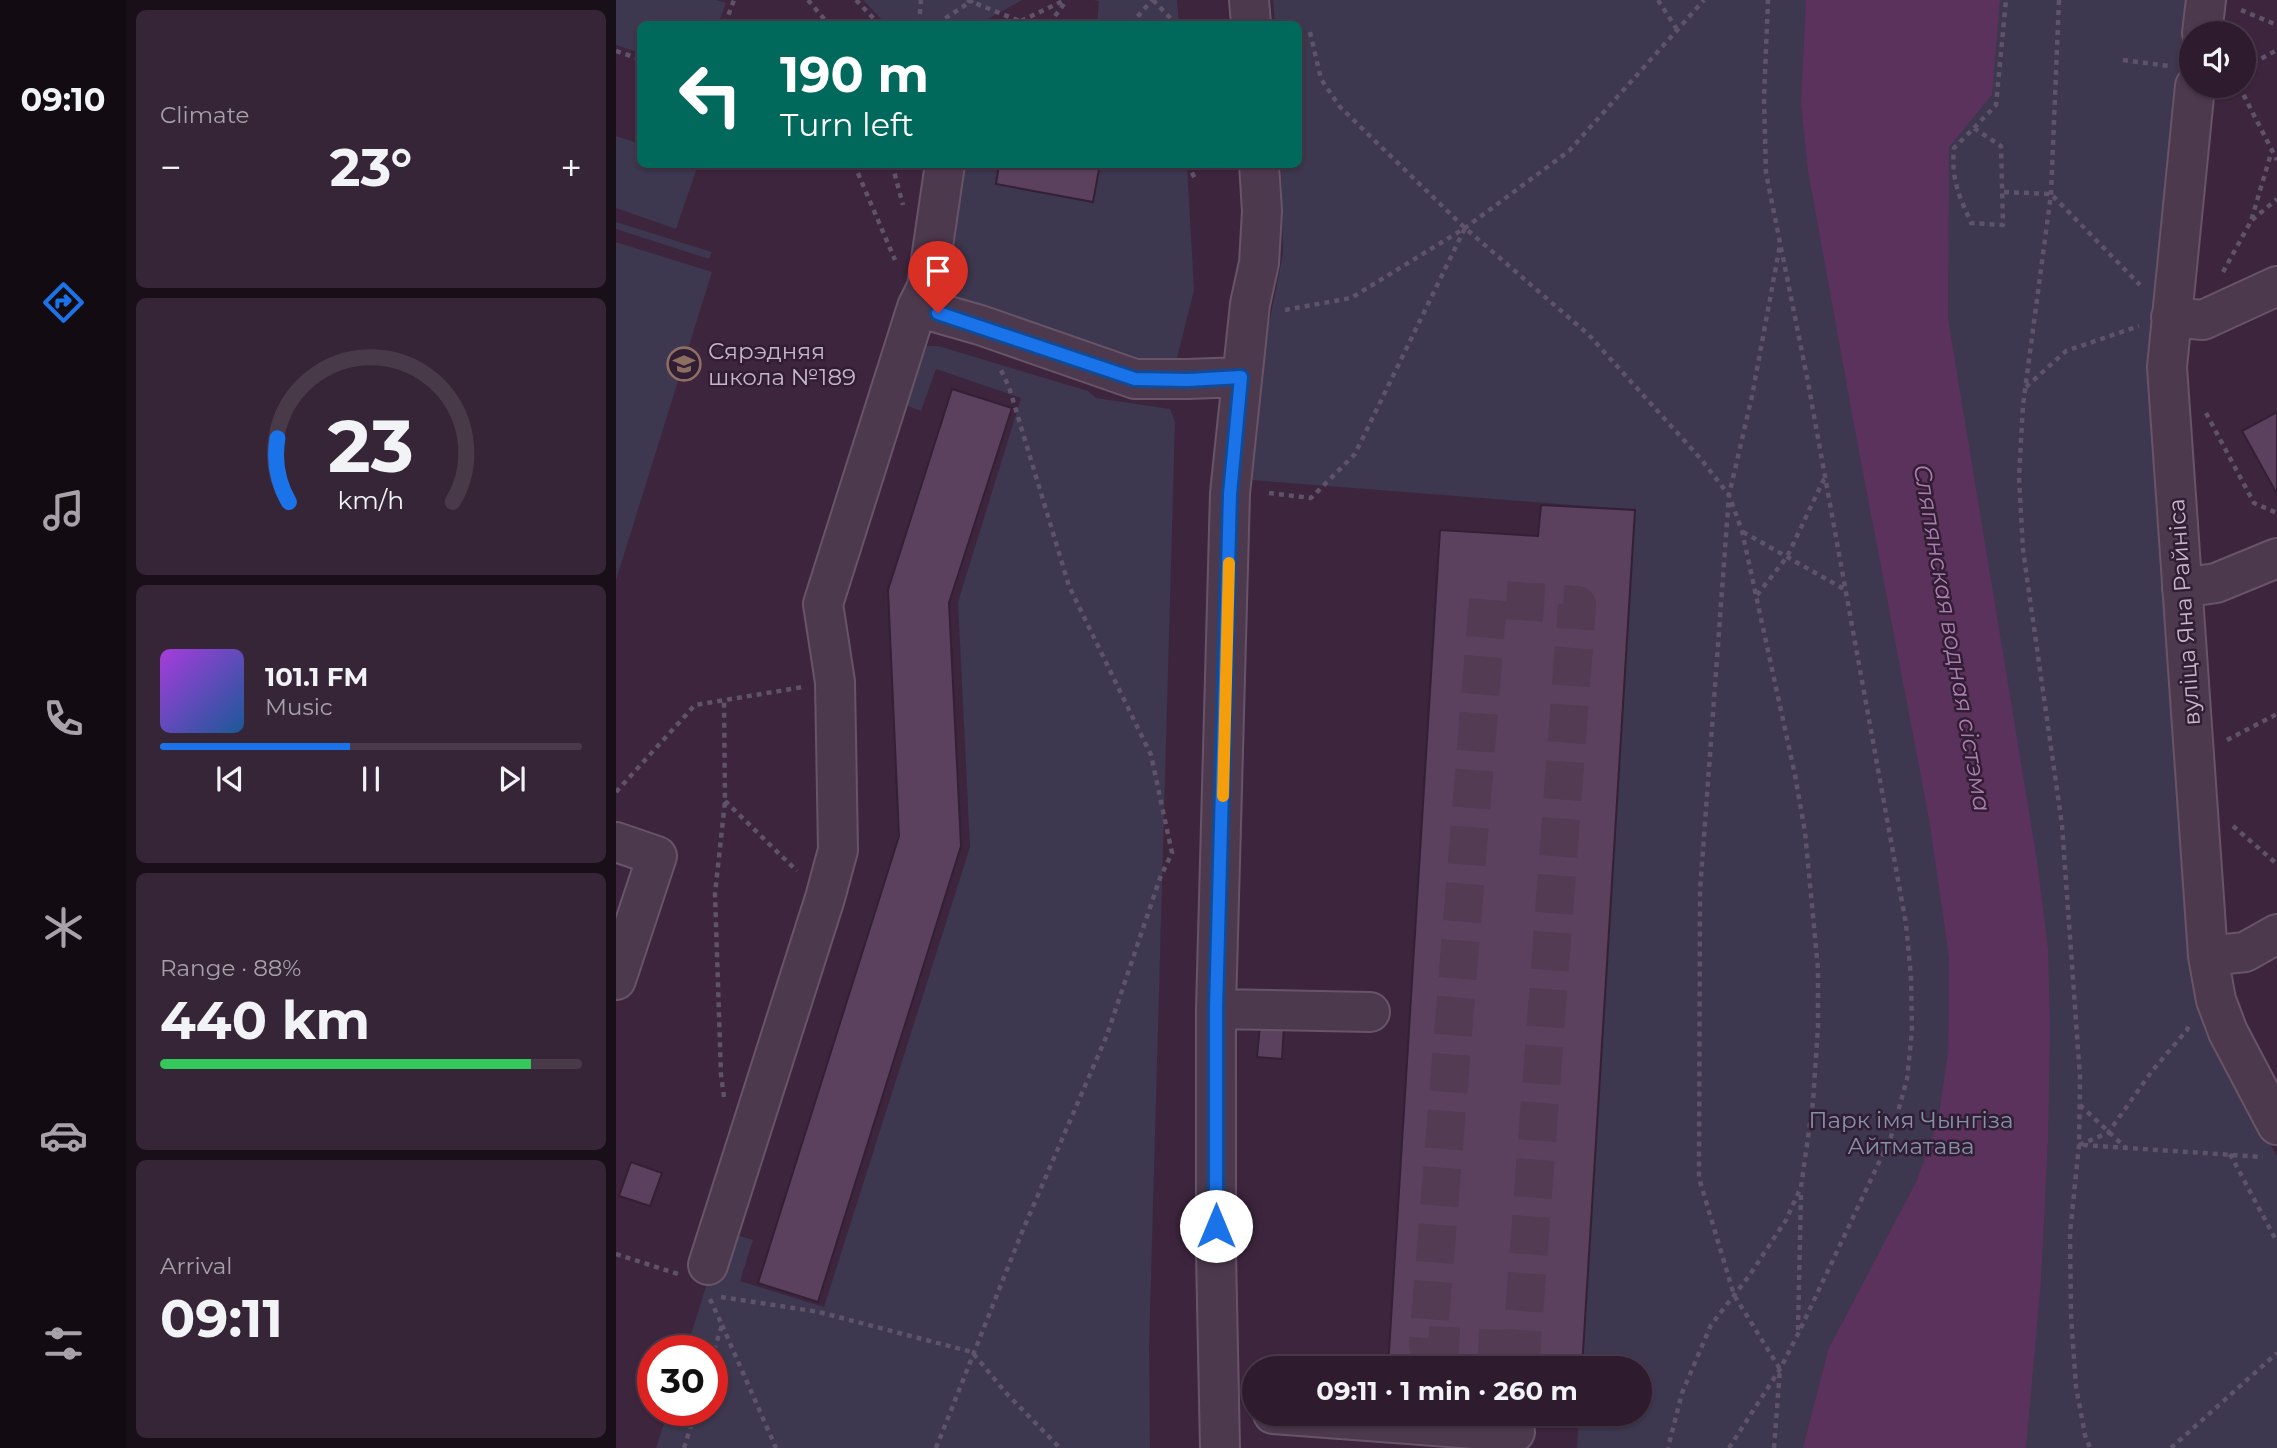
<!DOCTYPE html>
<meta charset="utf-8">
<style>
:root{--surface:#2e1c2e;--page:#362536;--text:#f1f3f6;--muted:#a7a1aa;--line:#493a4a;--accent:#1a73e8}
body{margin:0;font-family:Montserrat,sans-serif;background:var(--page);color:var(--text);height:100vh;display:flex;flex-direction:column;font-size:26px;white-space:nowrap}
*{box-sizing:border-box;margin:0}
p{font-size:23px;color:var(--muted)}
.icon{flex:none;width:38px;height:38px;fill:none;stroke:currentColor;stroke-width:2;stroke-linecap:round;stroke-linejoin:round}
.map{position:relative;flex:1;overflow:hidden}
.sheet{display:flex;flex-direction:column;gap:10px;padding:10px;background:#190f19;width:490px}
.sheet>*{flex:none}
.guide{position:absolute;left:21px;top:21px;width:665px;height:147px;border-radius:10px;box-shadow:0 2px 5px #0004,0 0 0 2px var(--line);background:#00695c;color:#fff;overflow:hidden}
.tools{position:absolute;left:1563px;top:21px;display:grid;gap:14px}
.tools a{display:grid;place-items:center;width:77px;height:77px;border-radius:50%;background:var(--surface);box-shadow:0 2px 5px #0004,0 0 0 2px var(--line);font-size:35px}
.speed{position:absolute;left:21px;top:1335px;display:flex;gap:14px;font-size:35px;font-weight:700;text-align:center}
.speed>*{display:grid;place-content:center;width:91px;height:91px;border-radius:50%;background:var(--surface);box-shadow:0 2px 5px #0004,0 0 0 2px var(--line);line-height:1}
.speed .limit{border:10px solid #d22;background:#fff;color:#111}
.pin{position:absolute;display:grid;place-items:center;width:60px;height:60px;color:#fff;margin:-72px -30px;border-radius:50% 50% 50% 0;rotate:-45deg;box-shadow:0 0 7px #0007}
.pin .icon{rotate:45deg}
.me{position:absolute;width:77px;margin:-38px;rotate:0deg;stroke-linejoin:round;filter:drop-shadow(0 0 5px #0008)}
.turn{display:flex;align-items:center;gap:24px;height:147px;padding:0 28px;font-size:32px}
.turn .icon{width:91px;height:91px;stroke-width:2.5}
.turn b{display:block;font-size:49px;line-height:60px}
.big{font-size:52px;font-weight:700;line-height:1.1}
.sheet .widget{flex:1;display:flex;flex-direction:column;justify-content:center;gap:10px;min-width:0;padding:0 24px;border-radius:10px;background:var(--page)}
.sheet .dial{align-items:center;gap:0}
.dial svg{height:182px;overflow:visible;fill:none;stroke:var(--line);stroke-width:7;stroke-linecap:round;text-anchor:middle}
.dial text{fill:var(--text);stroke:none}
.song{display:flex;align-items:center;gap:21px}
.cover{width:84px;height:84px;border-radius:10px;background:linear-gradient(135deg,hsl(280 70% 55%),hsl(210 70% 35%))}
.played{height:7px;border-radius:4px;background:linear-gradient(90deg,var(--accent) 45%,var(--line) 45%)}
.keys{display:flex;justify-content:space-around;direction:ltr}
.heat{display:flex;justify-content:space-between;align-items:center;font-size:38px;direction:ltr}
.charge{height:10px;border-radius:5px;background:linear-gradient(90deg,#34c759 88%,var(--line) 0)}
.trip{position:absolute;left:626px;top:1356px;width:410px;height:70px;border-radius:35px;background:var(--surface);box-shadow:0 2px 5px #0004,0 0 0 2px var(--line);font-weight:700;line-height:70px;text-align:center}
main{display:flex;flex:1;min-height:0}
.menu{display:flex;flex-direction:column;width:126px;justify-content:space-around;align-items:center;background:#120b12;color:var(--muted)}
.menu .icon{width:49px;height:49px}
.menu .selected{color:var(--accent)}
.menu b{font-size:32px;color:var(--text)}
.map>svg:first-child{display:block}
.green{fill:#3d374f}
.water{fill:#5a325c}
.building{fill:#5c415e;stroke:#342035;stroke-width:2}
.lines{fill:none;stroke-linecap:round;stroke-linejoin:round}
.minor-tunnel{stroke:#523b53;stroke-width:38;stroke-dasharray:38 19;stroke-linecap:butt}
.minor-casing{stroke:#685469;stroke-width:42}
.path{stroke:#5e5369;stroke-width:4.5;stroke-dasharray:5 5;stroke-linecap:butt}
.minor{stroke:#4d394e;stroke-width:38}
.route-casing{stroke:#114b97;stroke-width:18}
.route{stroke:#1a73e8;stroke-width:12}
.slow{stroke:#f59e0b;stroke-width:12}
.labels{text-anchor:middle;stroke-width:5;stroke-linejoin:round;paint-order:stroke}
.poi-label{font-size:23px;fill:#c9b5c9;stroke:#321e34;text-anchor:start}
.street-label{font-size:23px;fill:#c9b5c9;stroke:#321e34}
.park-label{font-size:23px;fill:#8392a9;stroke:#321e34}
.water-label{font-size:24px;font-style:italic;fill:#ac7db0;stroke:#321e34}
</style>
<main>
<nav class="menu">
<b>09:10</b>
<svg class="icon selected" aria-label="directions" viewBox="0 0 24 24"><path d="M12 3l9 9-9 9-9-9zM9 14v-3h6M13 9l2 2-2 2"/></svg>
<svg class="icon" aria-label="music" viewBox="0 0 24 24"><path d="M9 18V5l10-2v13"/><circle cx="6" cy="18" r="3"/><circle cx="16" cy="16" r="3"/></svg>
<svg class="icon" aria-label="phone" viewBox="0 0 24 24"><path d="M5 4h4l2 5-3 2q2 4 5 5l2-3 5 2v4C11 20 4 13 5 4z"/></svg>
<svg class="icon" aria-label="climate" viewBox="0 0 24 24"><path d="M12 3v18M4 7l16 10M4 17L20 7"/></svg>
<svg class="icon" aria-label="car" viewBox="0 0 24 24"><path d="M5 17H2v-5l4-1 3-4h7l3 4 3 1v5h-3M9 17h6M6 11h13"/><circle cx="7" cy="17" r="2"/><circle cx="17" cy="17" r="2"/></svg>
<svg class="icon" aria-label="filters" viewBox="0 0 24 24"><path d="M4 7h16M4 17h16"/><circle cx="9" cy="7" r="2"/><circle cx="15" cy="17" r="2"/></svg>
</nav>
<section class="sheet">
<div class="widget"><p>Climate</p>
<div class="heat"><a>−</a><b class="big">23°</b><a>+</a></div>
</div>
<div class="widget dial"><svg viewBox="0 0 100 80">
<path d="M14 69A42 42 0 1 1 86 69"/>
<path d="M14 69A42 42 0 0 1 9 41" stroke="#1a73e8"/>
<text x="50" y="56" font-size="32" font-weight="700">23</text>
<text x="50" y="72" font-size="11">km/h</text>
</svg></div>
<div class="widget">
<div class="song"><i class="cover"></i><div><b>101.1 FM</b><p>Music</p></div></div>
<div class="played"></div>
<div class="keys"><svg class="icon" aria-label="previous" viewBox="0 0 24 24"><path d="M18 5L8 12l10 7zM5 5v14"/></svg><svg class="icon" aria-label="pause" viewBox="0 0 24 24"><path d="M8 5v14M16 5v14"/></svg><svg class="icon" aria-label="next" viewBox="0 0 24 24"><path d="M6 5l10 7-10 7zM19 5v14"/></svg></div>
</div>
<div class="widget"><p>Range · 88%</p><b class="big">440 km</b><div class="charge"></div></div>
<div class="widget"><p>Arrival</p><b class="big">09:11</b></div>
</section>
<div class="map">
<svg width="1661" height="1448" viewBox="0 0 1661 1448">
<rect width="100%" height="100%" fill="#3d253e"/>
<!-- green -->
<path class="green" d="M0,0H100L110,3L102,24H24V53L0,45Z
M247,0H406L363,24H270Z
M477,0H561L563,24H481L483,1Z
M657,0H1576L1542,334L1606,1056L1661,1156V1448H961L963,1414H1024V1368H966L1019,510L636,480L643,375L667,254L665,165L682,164V24H659Z
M0,136L24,144V164L82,165L60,229L0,208Z
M350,165H571L578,290L561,358L536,369L306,305L325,282Z
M0,222L96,252L93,259L0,229Z
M0,242L96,272L0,580Z
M300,346H322L472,391L480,398L554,409L559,422L533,1349L534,1448H40L52,1411L96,1410V1351H70L107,1231L137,1240L124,1281L208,1307L354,847L342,602L405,398L320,369L305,411L277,400Z"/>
<!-- water -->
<path class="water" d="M1190,0H1384L1376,95L1333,147L1332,318L1420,854L1432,948L1434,1028L1432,1141L1425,1281L1410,1448H1187L1212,1350L1301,1180L1322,1121L1332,1052L1333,957L1313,819L1238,425L1192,171L1185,102Z"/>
<!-- building -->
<path class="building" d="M383,164H484L477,202L380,184Z
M336,389L396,408L333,603L345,846L202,1302L142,1283L283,836L272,590Z
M1661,412V494L1626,431Z
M925,505L1019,510L966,1368H772L824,530L922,536Z
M644,1025L668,1026L666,1059L641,1057Z
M15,1162L46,1173L34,1206L3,1196Z"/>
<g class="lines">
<!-- minor-tunnel -->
<path class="minor-tunnel" d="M904,1368L961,605L872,599L812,1345L905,1350"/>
<defs>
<path id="minor" d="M633,0L635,24
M1586,33L1590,0
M1579,86L1551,367L1592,956L1600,1000L1612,1032L1661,1125
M301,307L364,325L519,379H572L625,377
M1555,317L1587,320L1661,286
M1566,588L1600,583L1661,558
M0,842L41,856L0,980
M1592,956L1629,952L1661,934
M600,1009L754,1012
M92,1265L209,898L222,850L219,682L207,604L301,307L311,287L329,164
M657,1414L899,1432
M604,1448L600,1253V1009L614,493L634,304L643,263L646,211L643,164"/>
</defs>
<!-- minor casing -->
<use href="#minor" class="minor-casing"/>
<!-- path -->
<path class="path" d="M192,0L209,20L210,24
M240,0L263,24
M351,0L411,24
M537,0L560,24
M1042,0L1062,31
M1443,0L1435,194L1407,405L1403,477L1407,550L1446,825L1464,1077L1463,1145L1454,1233L1455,1316L1460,1387L1469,1435L1474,1448
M1625,10L1661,25
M405,21L449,0
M109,24L118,0
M303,24L305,0
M321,24L357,0
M433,24L448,4
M515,24L536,0
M694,32L705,79L724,107L849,228L972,334L1084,458L1113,495L1126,531L1179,775L1189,832L1202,969V1027L1197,1102L1185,1187L1170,1220L1133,1276L1095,1325L1066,1393L1052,1448
M0,51L24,59
M1507,60L1553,66
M1628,68L1661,50
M1623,86L1661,160
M1358,128L1385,146L1387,225L1355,223C1343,195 1335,180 1338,148Z
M1358,128L1380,105L1390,0
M238,164L279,260
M276,164L287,205
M571,164L580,180
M1388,192L1435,194L1524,285
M1636,220L1661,199
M1607,272L1635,221L1656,150
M669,310L735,298L849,228L953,151L1088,0
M1410,387L1450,351L1523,326
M1590,413L1638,503L1661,513
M653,493L695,498L739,454L849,228
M1127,532L1228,589
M1141,595L1171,557L1208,479
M1611,740L1661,714
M0,792L79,705L187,687
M109,801L181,871
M1617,826L1661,864
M108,1097L105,1075L99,894L109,801L108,700
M1464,1105L1509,1147
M1463,1145L1492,1133L1536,1071L1571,1030L1573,1024
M1467,1145L1647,1157
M1614,1154L1661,1242
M0,1254L62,1274
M105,1297L203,1312L356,1352L391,1394L444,1448
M94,1299L106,1325L96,1357
M106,1325L160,1448
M1182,1330L1185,1192
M68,1448L80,1410
M320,1448L406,1232L491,1035L544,878L556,853L535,755L453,586L393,387L384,368
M1113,1448L1164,1369L1182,1334L1275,1137L1291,1079L1296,1031L1295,977L1290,924L1191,377L1150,173L1148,98L1152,0
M1158,1448L1164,1369L1118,1295L1083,1178L1084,891L1113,495L1136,396L1164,245
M1555,1448L1661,1353"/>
<!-- minor -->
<use href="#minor" class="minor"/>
</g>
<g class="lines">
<defs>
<path id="route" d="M322,313L519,379L572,380L625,377L614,494L600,1009V1226"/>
</defs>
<!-- route casing -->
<use href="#route" class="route-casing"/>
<!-- route -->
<use href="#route" class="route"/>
<!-- slow -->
<path class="slow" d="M607,796L613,563"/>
</g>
<!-- icons -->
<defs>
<symbol id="school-ring" viewBox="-11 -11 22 22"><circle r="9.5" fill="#321e34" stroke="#8d6e63" stroke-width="1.5"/><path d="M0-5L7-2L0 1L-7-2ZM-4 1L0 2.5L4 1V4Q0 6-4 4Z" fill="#8d6e63"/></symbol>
</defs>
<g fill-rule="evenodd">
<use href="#school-ring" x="49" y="345" width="38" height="38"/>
</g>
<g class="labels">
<!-- poi labels -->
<g class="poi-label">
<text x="92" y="359">Сярэдняя<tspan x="92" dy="26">школа №189</tspan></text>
</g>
<!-- street labels -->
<g class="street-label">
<text transform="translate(1568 612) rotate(-94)" y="8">вуліца Яна Райніса</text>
</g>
<!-- park labels -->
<g class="park-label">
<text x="1295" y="1128">Парк імя Чынгіза<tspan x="1295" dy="26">Айтматава</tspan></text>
</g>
<!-- water labels -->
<g class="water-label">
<text transform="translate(1336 638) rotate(80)" y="8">Сляпянская водная сістэма</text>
</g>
</g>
</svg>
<div class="tools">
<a><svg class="icon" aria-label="sound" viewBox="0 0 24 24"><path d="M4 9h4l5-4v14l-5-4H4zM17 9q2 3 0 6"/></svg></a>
</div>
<div class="speed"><div class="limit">30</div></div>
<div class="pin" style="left:322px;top:313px;background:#d93025"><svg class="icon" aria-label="arrive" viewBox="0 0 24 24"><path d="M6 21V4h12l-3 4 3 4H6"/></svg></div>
<svg class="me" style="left:600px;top:1226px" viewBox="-20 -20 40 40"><circle r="19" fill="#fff"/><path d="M0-13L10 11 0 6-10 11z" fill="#1a73e8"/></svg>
<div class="trip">09:11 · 1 min · 260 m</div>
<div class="guide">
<div class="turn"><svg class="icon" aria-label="left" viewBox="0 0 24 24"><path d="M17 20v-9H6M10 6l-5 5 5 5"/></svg><div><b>190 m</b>Turn left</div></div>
</div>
</div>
</main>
